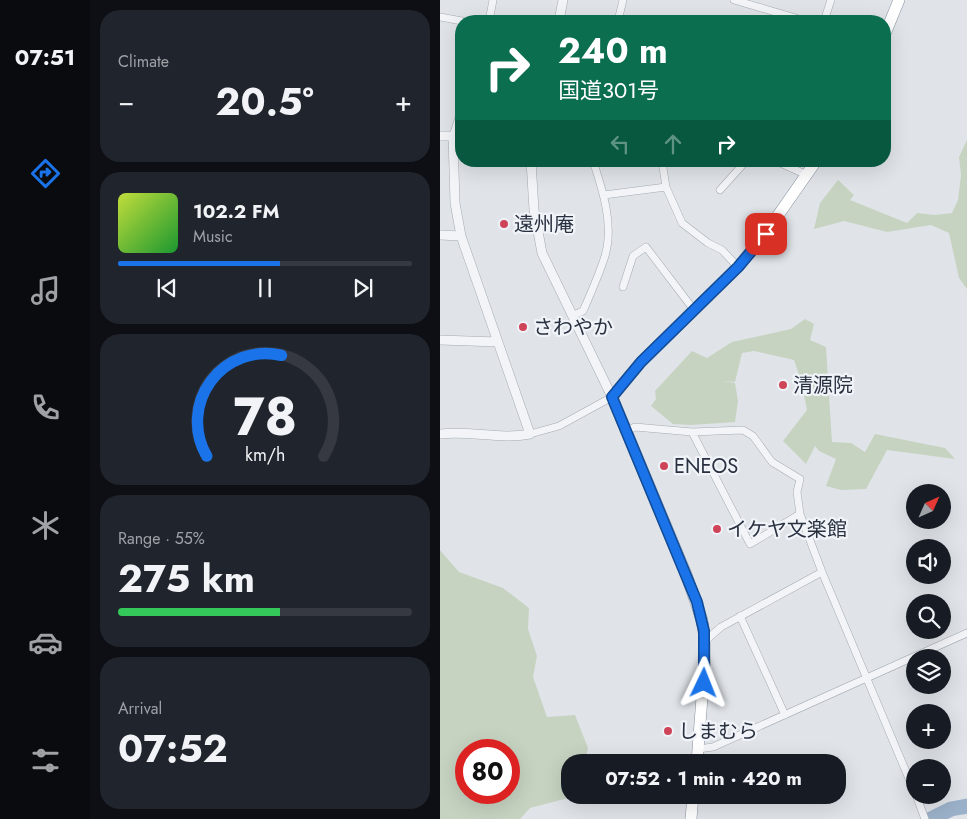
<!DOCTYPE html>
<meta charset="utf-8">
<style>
:root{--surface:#171b24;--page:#20242c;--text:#f1f3f6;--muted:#9ea1a6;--line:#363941;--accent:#1a73e8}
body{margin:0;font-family:Jost,"Noto Sans JP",sans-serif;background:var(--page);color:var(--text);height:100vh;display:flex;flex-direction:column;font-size:19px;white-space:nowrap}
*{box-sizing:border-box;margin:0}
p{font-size:16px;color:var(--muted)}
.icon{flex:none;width:28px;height:28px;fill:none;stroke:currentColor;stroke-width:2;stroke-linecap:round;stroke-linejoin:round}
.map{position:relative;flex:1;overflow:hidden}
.side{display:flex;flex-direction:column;gap:10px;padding:10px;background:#0d0f14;width:350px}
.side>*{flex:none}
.top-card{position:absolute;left:15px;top:15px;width:436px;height:152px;border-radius:20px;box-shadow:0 5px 20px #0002;background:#0b6e4f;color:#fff;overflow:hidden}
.needle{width:32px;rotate:45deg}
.tools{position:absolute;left:466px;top:484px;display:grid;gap:10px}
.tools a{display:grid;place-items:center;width:45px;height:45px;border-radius:50%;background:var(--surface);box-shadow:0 5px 20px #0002;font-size:25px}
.speed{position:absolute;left:15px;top:739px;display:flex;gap:10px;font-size:25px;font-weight:700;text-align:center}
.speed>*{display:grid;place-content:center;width:65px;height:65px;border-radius:50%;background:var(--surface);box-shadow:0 5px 20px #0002;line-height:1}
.speed .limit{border:8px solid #d22;background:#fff;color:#111}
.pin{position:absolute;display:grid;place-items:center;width:42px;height:42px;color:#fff;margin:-21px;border-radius:10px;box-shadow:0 2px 8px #0006}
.me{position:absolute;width:55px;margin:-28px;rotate:2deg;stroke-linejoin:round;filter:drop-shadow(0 0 4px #0008)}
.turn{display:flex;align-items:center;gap:18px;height:105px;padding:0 20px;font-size:22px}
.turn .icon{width:65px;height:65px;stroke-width:2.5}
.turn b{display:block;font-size:35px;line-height:42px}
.lanes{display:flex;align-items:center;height:48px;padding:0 20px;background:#0003;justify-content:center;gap:25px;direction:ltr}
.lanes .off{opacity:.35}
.big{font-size:38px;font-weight:700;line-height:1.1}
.side .card{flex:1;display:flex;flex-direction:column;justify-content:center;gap:8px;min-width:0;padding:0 18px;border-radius:20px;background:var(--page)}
.side .dial{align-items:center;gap:0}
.dial svg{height:130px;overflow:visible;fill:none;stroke:var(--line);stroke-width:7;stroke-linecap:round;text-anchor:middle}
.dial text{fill:var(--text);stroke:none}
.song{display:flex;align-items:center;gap:15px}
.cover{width:60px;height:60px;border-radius:8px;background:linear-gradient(135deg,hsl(70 70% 55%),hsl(130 70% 35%))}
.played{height:5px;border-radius:2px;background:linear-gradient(90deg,var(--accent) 55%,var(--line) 55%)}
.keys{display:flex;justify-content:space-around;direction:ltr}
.heat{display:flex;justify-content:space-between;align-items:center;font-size:28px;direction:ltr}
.charge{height:8px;border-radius:4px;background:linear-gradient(90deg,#34c759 55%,var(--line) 0)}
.trip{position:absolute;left:121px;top:754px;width:285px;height:50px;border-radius:20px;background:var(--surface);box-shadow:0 5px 20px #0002;font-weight:700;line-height:50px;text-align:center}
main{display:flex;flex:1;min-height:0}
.tabs{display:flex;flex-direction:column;width:90px;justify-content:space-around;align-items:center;background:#090b0e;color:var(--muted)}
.tabs .icon{width:35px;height:35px}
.tabs .active{color:var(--accent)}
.tabs b{font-size:22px;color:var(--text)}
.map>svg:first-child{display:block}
.green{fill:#c6d3c1;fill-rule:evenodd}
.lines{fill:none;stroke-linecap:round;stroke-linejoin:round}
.river{stroke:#9bb1c9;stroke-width:15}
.minor-casing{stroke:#a5abb3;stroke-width:8}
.tertiary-casing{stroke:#a5abb3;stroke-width:10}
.trunk-casing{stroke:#8791a0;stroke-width:12}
.minor{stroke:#f3f4f7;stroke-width:7}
.tertiary{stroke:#f3f4f7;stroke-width:9}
.trunk{stroke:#fff;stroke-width:11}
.route-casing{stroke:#114b97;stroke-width:12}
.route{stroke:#1a73e8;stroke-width:9}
.poi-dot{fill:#ce4559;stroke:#f0f3f7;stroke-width:2}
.labels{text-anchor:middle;stroke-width:4.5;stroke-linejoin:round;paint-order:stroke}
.poi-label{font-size:20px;fill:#293141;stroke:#f0f3f7;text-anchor:start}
</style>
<main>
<nav class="tabs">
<b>07:51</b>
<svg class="icon active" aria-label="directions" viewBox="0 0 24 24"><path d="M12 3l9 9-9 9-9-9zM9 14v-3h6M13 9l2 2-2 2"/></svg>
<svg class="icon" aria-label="music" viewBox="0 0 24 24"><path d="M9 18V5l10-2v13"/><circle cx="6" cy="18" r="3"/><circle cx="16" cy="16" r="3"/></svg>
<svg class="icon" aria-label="phone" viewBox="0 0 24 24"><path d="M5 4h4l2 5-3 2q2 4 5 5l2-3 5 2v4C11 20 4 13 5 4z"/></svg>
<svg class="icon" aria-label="climate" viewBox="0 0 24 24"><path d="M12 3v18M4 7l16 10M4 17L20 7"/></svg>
<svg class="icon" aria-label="car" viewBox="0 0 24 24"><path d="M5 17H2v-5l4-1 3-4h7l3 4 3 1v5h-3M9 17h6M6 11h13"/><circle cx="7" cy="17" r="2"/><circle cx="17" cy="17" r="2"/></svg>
<svg class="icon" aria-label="filters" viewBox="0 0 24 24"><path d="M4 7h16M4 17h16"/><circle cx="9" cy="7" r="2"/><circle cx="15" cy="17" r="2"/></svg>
</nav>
<section class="side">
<div class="card"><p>Climate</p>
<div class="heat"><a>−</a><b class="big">20.5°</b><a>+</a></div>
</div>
<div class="card">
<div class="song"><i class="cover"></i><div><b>102.2 FM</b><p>Music</p></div></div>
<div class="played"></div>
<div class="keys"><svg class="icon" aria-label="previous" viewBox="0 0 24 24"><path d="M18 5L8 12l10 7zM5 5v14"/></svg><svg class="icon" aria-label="pause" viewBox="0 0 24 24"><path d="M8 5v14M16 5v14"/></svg><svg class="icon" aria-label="next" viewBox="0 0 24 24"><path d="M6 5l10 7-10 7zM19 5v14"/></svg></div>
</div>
<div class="card dial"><svg viewBox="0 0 100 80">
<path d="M14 69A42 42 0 1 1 86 69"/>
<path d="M14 69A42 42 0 0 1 60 7" stroke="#1a73e8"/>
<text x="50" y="56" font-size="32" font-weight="700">78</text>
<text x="50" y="72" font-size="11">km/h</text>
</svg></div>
<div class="card"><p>Range · 55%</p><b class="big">275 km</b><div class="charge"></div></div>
<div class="card"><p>Arrival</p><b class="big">07:52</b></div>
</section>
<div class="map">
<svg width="527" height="819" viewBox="0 0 527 819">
<rect width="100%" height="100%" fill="#e0e4e9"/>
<!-- green -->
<path class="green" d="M527,140V289L519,278L509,233L491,225L447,232L404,221L374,229L380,203L398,180L414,195L410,200L467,223L477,213L494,215L512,213L518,200L521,175L519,157Z
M365,319L374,324L370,340L386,347L392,442L411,443L425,452L435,434L505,448L515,459L447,450L426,489L401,490L386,486L396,459L379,451L375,446L366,464L343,441L367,410L361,380L354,360L314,351L302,353L295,382L282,381L295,383L298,401L295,422L251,425L233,424L211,406L216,399L215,391L252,351L267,358L292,342L351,329Z
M0,550L19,572L63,588L89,608L88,629L97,656L93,677L107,717L135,715L148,748L145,762H130V795H136V796L90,808L80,819H0ZM26,750H69V792H26Z"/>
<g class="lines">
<!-- river -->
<path class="river" d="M491,819L511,809L527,806"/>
<defs>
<path id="minor" d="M294,0L366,21
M0,17L22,21
M49,21L53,0
M178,21L183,0
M384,21L391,0
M13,136L21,111
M222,161L226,187L242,223L268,243L282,250L298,267
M336,161L367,175
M280,190L306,161
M164,195L226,187
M183,287L193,256L206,247L254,310
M132,316L143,311C151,293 159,275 165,256C174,225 163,191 153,161
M186,431L195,427L252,432L303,430L313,436L332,462L360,479L357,492L360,514L382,572L475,793
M252,432L310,544L360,514
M90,434L119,426L172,397
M300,616L345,715
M265,641L281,627L382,572
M258,749L273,747L527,633
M476,795L485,819"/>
<path id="tertiary" d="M119,21L123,0
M0,136H21
M91,161L94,210L102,253L172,397
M0,235L21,236
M0,340L58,342
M0,434C30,430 60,440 90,434L21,236L15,203L13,136"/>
<path id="trunk" d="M445,34L459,0
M257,762L265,659V641L262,620L246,574L172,397L201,362L298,267L325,234L376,161
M251,819L253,795"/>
</defs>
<!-- minor casing -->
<use href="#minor" class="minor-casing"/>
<!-- tertiary casing -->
<use href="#tertiary" class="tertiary-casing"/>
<!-- trunk casing -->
<use href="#trunk" class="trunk-casing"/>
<!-- minor -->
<use href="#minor" class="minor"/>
<!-- tertiary -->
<use href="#tertiary" class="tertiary"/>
<!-- trunk -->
<use href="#trunk" class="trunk"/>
</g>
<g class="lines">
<defs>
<path id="route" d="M264,683V631L257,602L172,397L201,362L298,267L326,234"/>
</defs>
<!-- route casing -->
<use href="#route" class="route-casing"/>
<!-- route -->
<use href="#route" class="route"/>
</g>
<!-- markers -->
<g class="poi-dot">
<circle cx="64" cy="224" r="5"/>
<circle cx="83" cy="327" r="5"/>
<circle cx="343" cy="385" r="5"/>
<circle cx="224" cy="466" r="5"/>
<circle cx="277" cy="529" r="5"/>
<circle cx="228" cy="731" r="5"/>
</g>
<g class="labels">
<!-- poi labels -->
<g class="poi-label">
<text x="74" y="231">遠州庵</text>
<text x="93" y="334">さわやか</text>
<text x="353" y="392">清源院</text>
<text x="234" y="473">ENEOS</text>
<text x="287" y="536">イケヤ文楽館</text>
<text x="238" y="738">しまむら</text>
</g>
</g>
</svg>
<div class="tools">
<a><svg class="needle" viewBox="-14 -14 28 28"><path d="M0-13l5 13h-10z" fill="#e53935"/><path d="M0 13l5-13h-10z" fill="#9ea1a6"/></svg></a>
<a><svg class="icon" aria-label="sound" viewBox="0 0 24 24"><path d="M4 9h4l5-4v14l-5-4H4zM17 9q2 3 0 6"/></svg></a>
<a><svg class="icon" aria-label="search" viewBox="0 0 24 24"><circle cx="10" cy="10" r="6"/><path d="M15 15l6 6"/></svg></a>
<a><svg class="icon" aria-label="layers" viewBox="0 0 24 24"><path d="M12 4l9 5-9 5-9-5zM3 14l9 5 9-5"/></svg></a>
<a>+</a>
<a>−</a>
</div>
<div class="speed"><div class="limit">80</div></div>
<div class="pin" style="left:326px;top:234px;background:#d93025"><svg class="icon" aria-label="arrive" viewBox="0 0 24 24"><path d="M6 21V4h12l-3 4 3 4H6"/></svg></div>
<svg class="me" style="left:264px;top:683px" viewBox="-20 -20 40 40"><path d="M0-17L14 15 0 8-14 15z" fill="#1a73e8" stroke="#fff" stroke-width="4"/></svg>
<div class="trip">07:52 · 1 min · 420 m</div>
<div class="top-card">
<div class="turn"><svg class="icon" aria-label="right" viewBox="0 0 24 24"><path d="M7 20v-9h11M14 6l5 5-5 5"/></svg><div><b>240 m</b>国道301号</div></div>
<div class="lanes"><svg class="icon off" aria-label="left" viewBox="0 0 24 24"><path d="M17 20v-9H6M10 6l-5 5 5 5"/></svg><svg class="icon off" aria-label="ahead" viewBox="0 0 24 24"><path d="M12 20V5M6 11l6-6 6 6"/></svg><svg class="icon" aria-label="right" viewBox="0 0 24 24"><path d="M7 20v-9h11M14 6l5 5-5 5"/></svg></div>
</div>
</div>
</main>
